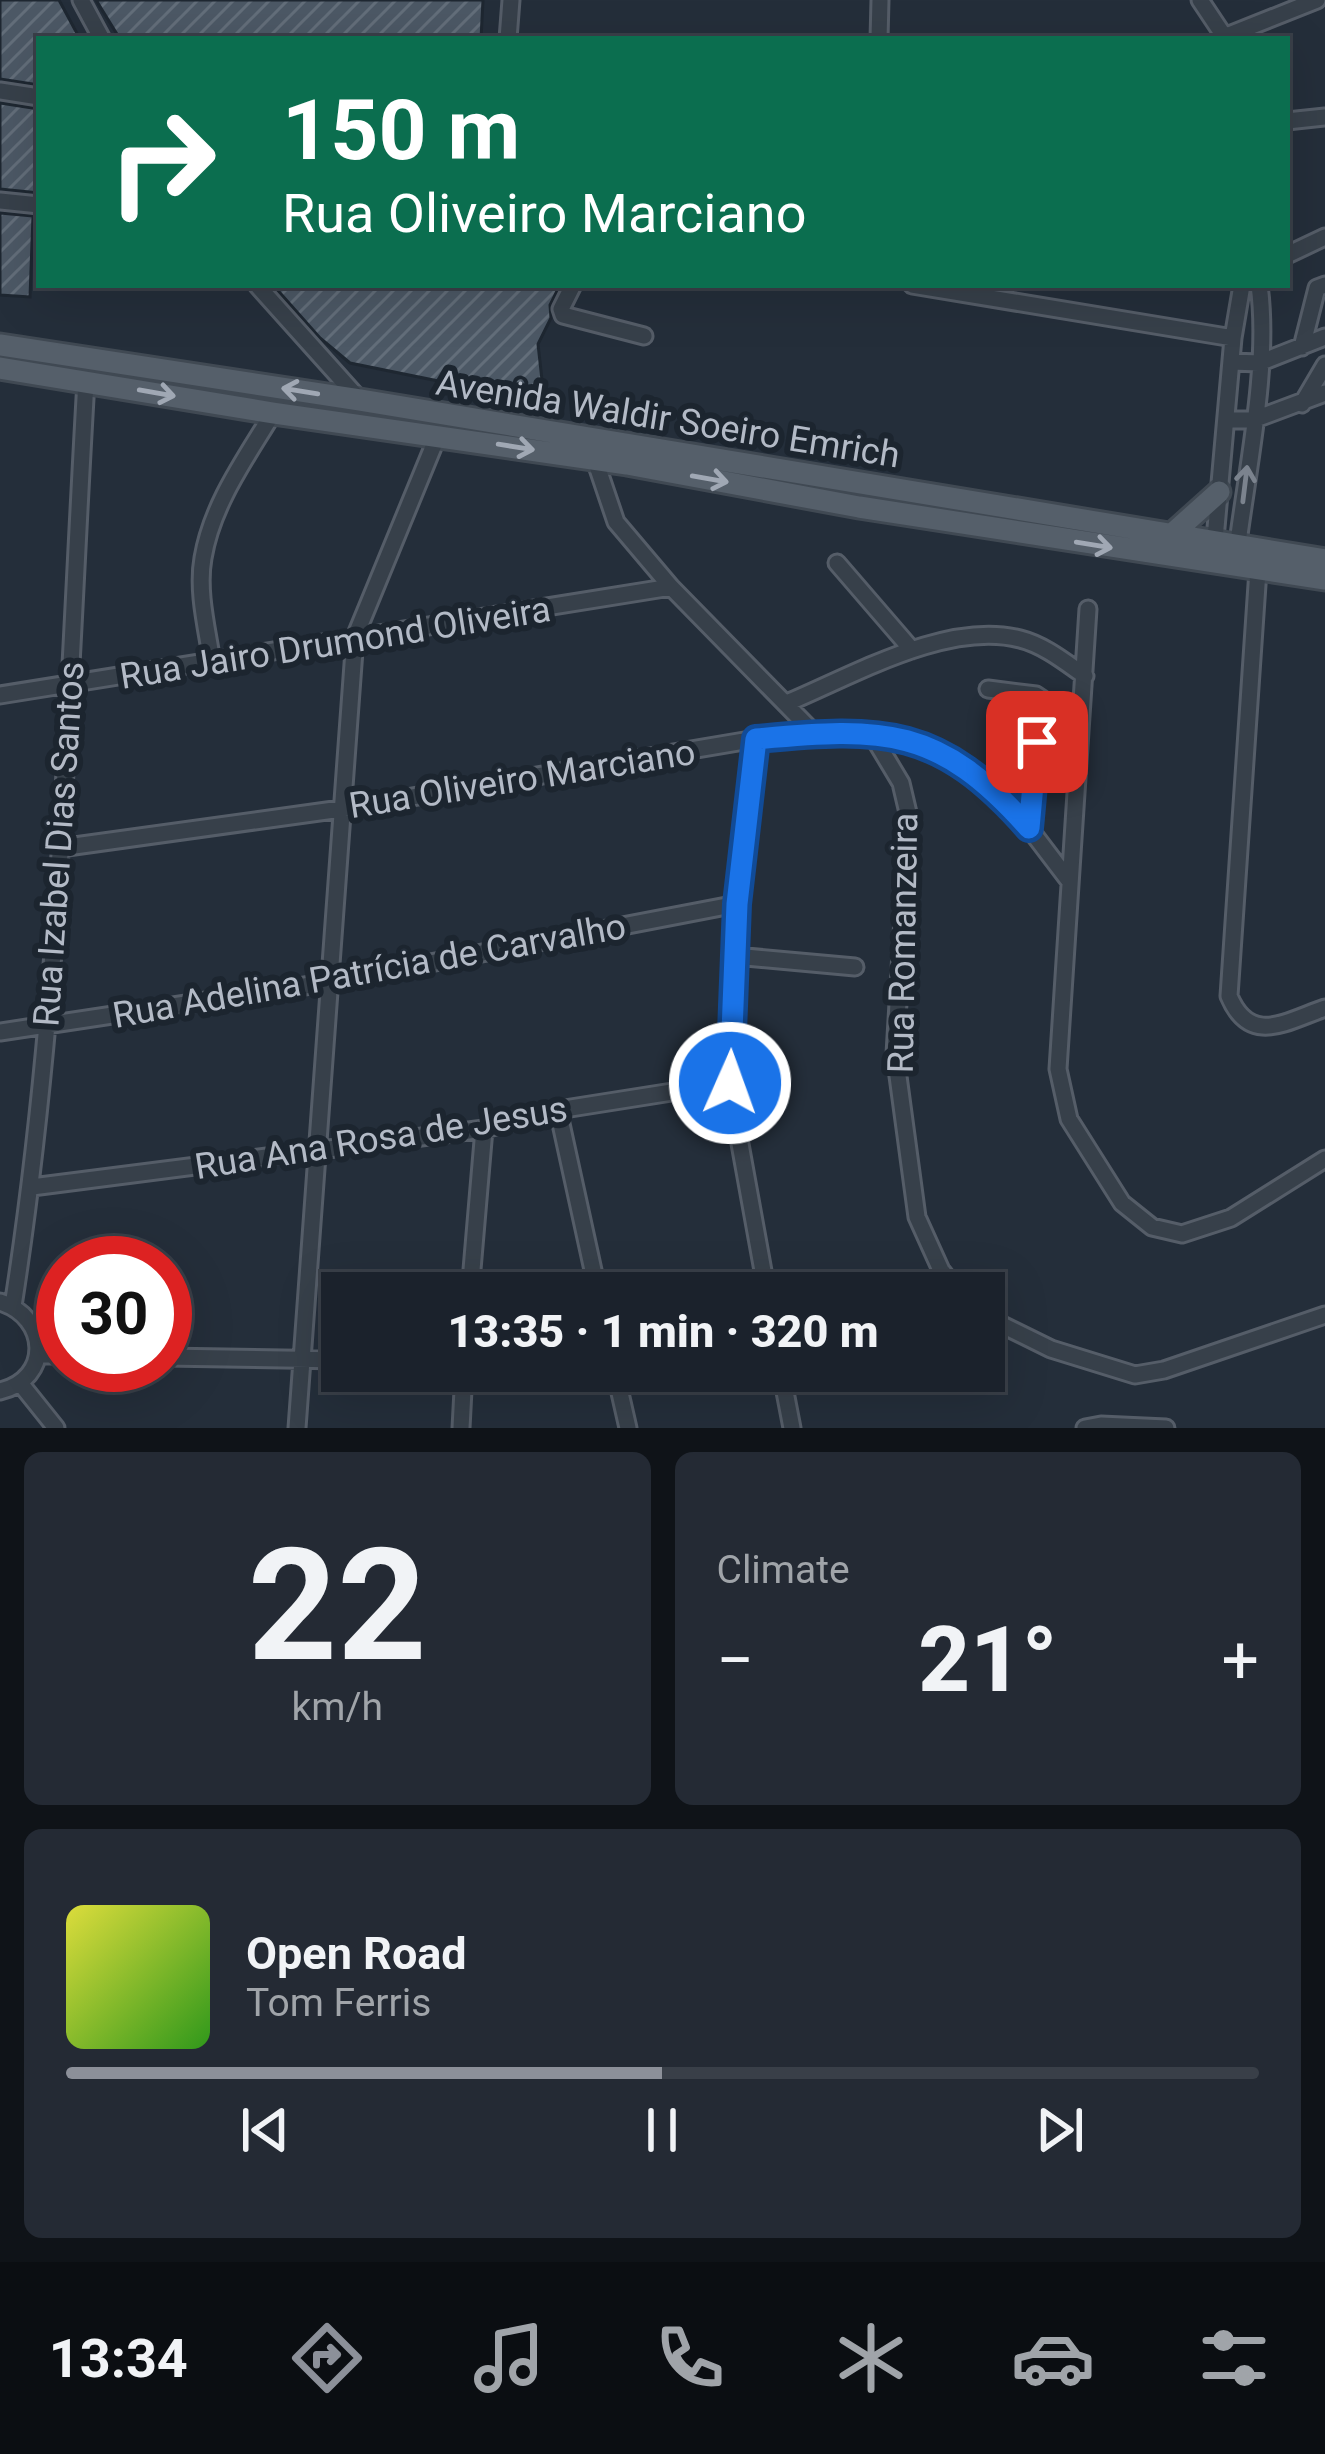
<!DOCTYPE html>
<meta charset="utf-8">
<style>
:root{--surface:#1b222c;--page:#242a34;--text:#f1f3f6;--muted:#a0a4a9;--line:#393f48;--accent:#8c9099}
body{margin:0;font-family:Roboto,sans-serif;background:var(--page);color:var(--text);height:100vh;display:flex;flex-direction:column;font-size:45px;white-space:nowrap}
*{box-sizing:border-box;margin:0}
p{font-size:39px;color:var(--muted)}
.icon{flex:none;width:66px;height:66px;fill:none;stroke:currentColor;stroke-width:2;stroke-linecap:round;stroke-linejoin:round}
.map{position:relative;height:1428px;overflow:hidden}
.side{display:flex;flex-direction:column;gap:24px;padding:24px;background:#0f1318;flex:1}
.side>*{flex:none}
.top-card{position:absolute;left:36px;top:36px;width:1254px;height:252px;border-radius:0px;box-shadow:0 12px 48px #0002,0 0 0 3px var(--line);background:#0b6e4f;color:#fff;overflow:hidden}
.speed{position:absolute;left:36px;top:1236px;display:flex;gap:24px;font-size:60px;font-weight:700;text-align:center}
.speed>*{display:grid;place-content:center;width:156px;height:156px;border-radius:50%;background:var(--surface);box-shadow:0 12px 48px #0002,0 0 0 3px var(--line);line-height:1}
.speed .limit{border:18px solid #d22;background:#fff;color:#111}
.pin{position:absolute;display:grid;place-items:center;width:102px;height:102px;color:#fff;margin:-51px;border-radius:24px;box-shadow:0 6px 18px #0006}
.me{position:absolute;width:132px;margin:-66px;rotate:2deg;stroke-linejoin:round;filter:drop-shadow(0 0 9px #0008)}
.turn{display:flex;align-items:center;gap:42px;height:252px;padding:0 48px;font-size:54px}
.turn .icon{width:156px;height:156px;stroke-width:2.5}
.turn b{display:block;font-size:84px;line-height:102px}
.big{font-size:90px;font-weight:800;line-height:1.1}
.side .widget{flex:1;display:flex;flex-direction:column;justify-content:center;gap:18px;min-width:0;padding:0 42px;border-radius:18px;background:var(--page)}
.side .dial{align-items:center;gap:0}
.dial b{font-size:156px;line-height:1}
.song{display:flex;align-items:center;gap:36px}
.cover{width:144px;height:144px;border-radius:18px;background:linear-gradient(135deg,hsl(60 70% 55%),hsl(110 70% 35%))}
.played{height:12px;border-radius:6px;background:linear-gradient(90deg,var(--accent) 50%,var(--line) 50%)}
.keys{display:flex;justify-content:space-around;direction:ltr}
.heat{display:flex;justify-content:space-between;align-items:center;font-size:66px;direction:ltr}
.side .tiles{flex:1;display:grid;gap:24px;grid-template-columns:1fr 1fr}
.widget:last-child{grid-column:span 2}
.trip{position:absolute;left:321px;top:1272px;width:684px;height:120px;border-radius:0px;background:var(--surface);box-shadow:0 12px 48px #0002,0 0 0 3px var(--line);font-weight:800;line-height:120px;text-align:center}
.tab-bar{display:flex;height:192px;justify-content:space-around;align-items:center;background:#0b0e12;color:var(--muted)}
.tab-bar .icon{width:84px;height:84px}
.tab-bar .selected{color:var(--accent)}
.tab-bar b{font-size:54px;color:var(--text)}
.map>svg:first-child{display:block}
.building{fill:url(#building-hatch);stroke:#1e2731;stroke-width:3}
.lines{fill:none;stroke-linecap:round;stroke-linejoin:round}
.minor-casing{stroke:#555d68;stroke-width:21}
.major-casing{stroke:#404953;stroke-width:27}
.minor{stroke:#37404a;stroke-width:15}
.major{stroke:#555f6a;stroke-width:21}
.oneway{stroke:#a0a8b4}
.oneway2{stroke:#7b838e}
.route-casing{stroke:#114b97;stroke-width:30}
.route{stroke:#1a73e8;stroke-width:21}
.labels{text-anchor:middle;stroke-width:12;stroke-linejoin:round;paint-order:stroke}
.street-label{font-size:36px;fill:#b3bac6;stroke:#1c252f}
</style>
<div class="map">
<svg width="1325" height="1428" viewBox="0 0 1325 1428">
<defs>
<pattern id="building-hatch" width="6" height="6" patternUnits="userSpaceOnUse" patternTransform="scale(3)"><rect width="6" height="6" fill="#4c5865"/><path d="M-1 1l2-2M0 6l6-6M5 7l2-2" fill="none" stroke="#636e7a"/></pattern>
</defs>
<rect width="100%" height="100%" fill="#242e3a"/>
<!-- building -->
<path class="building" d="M0,0H59L80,39H39V85L0,79Z
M96,0H483L481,39H120Z
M0,103L39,109V193L0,189Z
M0,213L33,216L30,297L0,295Z
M273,285H560L550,305L551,318L538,344L546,416L536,414L507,395L350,363L320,338Z"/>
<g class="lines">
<defs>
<path id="minor" d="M81,0L102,39
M1200,0L1226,39
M508,39L511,0
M879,39L880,0
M1219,39L1317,0
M0,91L39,97
M1287,121L1325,117
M0,201L39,205
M1287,255L1325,237
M257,285L359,399
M573,285L561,309L563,315L644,336
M912,285L1233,338
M1302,347L1317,288L1325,285
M1232,362L1259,363L1325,337
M1302,404L1325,365
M1226,420H1253L1325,393
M593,454L616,522L671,587L815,734
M1214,550L1233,338L1242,285
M1237,550C1247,470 1270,364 1259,285
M837,563L912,650
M1258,570L1229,996C1250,1046 1285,1022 1325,1008
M1088,609L1058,1069L1069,1119L1122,1203L1152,1227L1182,1234L1231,1218L1325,1159
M212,662C207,629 197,591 203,558C212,504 246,458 273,413
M988,689L1036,695L1042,699L1029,828
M0,695L671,587
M787,703C852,676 948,620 1020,639C1044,645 1065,662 1085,676
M871,733L901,783L909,817L895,1054L917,1217L941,1270L959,1293
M756,739L737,904L729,1083L767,1293
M60,848L341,809L756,739L871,733L925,744L974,774L1029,828L1070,882
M735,956L855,967
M0,1032L331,982L737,904
M558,1110L598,1293
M32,1187L484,1129L558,1110L729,1083
M470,1293L484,1129
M0,1302C49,1317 52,1379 0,1391
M13,1306C61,1000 68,689 86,381
M984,1316L1051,1349L1135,1375L1164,1370L1325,1315
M38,1355H63
M165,1357L342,1360
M615,1371L628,1428
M781,1371L792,1428
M20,1383L56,1428
M297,1428L355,637L438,435
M461,1428L464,1371
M1085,1428L1101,1425L1166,1428"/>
<path id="major" d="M0,345L360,400L1325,560
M0,368L273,413L627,464L859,507L1325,579
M1170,536L1219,492"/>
</defs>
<!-- minor casing -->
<use href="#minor" class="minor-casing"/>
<!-- major casing -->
<use href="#major" class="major-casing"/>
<!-- minor -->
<use href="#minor" class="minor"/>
<!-- major -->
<use href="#major" class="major"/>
</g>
<!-- one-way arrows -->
<defs><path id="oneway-shaft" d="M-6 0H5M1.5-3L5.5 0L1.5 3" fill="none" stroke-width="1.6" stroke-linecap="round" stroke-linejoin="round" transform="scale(3)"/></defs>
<g class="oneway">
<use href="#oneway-shaft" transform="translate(300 391) rotate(-171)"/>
<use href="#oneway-shaft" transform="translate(157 393) rotate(10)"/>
<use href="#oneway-shaft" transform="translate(516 447) rotate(9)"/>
<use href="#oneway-shaft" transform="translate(710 479) rotate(10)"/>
<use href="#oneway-shaft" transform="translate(1094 545) rotate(9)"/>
</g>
<use class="oneway2" href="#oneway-shaft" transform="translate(1245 484) rotate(-83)"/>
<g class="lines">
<defs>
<path id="route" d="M730,1083L737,904L756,739C884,727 939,726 1029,828L1037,742"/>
</defs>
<!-- route casing -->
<use href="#route" class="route-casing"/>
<!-- route -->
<use href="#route" class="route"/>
</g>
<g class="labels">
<!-- street labels -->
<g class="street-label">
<text transform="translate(668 418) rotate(9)" y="13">Avenida Waldir Soeiro Emrich</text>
<text transform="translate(335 642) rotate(-9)" y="13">Rua Jairo Drumond Oliveira</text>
<text transform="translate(522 778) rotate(-9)" y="13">Rua Oliveiro Marciano</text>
<text transform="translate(58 844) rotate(-86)" y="13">Rua Izabel Dias Santos</text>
<text transform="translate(902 943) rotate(-89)" y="13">Rua Romanzeira</text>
<text transform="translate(369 970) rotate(-10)" y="13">Rua Adelina Patrícia de Carvalho</text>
<text transform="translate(381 1137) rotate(-9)" y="13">Rua Ana Rosa de Jesus</text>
</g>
</g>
</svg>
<div class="speed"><div class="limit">30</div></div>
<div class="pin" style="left:1037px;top:742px;background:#d93025"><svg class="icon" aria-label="arrive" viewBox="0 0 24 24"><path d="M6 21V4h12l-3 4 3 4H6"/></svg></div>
<svg class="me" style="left:730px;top:1083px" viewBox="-20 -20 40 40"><circle r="17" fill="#1a73e8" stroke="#fff" stroke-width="3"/><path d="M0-11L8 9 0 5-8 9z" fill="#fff"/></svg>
<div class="trip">13:35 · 1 min · 320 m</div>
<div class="top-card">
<div class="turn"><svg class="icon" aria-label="right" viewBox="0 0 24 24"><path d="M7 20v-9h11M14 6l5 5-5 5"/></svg><div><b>150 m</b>Rua Oliveiro Marciano</div></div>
</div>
</div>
<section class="side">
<div class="tiles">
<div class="widget dial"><b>22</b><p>km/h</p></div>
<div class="widget"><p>Climate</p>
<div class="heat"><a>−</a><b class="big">21°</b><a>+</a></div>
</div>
<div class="widget">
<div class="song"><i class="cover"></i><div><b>Open Road</b><p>Tom Ferris</p></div></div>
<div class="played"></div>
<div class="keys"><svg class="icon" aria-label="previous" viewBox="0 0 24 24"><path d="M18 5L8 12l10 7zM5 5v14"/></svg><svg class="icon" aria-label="pause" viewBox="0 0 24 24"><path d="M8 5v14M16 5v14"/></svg><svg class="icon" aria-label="next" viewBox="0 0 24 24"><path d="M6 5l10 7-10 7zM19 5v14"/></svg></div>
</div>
</div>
</section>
<nav class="tab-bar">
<b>13:34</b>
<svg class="icon selected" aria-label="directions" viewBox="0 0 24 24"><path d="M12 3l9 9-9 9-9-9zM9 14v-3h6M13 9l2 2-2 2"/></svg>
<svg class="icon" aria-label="music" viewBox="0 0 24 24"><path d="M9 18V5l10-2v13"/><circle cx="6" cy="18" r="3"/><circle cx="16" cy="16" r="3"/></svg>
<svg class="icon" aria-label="phone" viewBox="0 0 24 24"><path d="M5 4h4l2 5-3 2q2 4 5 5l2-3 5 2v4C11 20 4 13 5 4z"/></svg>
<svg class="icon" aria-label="climate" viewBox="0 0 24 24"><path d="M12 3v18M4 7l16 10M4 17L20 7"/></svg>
<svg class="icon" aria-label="car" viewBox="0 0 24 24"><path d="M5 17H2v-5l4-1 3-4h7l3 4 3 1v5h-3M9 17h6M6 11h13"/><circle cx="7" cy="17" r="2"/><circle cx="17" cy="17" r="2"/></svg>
<svg class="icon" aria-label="filters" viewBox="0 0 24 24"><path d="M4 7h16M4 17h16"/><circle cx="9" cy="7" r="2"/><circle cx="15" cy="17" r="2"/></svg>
</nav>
